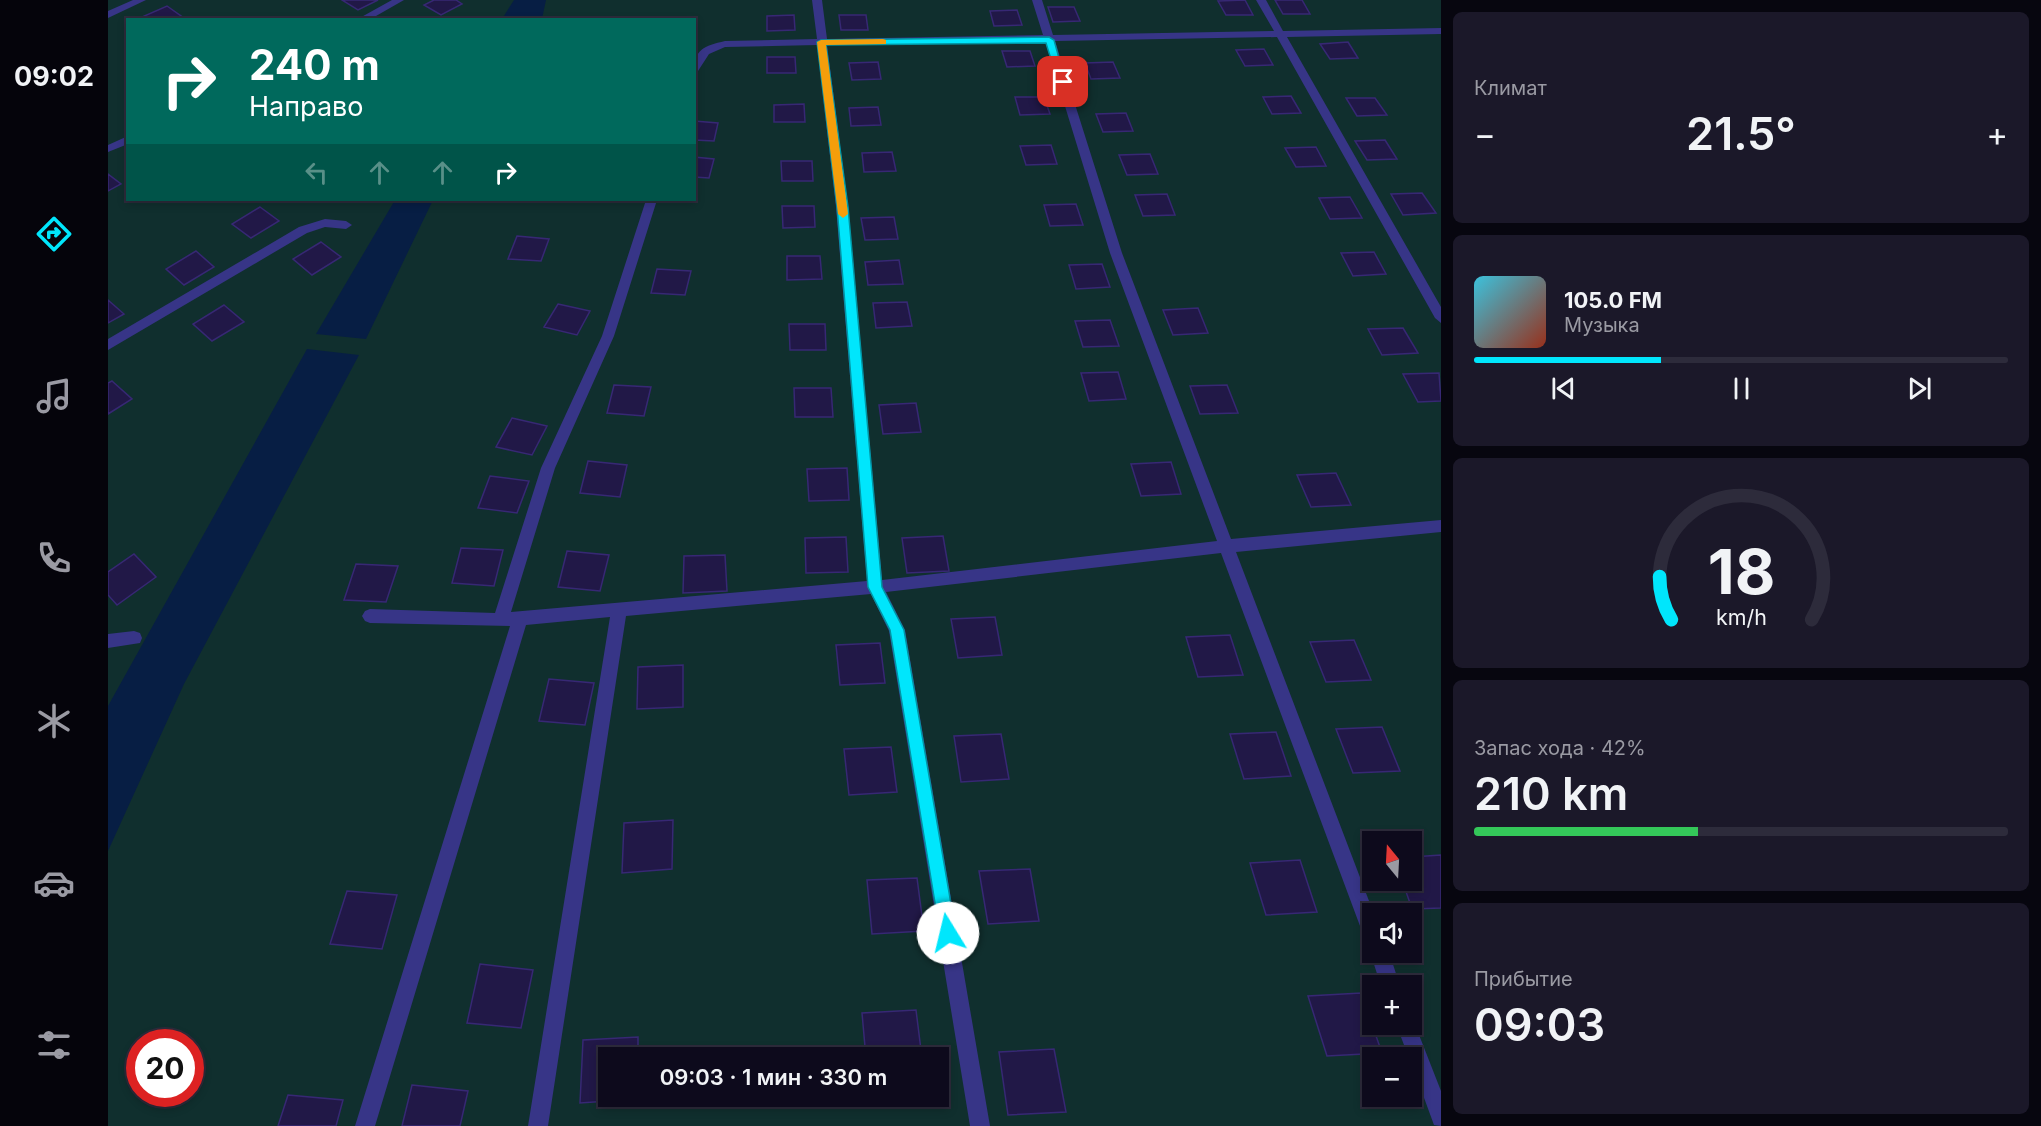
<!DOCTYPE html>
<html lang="ru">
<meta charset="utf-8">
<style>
:root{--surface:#0d0a1c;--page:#1b1829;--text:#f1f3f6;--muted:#9a9aa3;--line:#2d2b3b;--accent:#00e6fc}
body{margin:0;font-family:Inter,sans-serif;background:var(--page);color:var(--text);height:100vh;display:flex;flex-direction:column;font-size:22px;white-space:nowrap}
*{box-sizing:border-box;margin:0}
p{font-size:20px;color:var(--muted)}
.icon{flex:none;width:33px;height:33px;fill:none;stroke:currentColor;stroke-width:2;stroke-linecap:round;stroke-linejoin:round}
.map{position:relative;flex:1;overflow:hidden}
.details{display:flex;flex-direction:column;gap:12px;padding:12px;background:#07060f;width:600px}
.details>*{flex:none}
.top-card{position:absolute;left:18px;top:18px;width:570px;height:183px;border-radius:0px;box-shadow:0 3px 9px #0003,0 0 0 2px var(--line);background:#00695c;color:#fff;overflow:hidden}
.needle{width:39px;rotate:342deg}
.buttons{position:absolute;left:1254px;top:831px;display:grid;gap:12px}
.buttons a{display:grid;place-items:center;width:60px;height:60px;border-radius:0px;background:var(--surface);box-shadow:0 3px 9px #0003,0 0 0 2px var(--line);font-size:30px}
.speed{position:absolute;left:18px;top:1029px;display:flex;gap:12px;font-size:30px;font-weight:700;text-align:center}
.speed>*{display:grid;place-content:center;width:78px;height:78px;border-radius:50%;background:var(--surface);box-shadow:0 3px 9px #0003,0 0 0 2px var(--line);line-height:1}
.speed .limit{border:9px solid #d22;background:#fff;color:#111}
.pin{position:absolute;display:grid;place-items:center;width:51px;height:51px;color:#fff;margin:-26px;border-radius:12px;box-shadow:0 3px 9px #0006}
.me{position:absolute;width:66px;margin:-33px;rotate:351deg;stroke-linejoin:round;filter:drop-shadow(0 0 4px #0008)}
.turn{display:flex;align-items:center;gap:21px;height:126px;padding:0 24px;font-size:27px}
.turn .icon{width:78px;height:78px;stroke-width:2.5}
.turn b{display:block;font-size:42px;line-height:51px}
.lanes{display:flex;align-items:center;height:57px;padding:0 24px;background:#0003;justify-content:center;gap:30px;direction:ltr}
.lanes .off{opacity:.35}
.big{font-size:45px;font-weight:600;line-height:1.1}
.details .tile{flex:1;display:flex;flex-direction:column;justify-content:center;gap:9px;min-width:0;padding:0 21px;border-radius:9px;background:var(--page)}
.details .dial{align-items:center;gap:0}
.dial svg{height:156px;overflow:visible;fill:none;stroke:var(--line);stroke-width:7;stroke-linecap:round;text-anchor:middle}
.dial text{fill:var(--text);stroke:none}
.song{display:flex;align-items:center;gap:18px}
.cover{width:72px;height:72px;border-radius:9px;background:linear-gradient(135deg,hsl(190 70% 55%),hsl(10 70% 35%))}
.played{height:6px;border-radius:3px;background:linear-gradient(90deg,var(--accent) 35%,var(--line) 35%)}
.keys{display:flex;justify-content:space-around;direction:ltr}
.heat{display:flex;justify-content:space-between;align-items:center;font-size:33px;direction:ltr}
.charge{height:9px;border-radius:4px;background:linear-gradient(90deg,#34c759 42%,var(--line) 0)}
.trip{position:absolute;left:490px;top:1047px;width:351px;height:60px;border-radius:0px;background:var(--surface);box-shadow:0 3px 9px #0003,0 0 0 2px var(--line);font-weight:600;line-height:60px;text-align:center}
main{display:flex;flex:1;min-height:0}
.tabs{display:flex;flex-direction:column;width:108px;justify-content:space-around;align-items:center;background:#05040b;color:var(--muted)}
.tabs .icon{width:42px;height:42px}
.tabs .current{color:var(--accent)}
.tabs b{font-size:27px;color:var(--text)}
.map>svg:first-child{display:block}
.green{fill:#102f2e;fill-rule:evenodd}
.water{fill:#071e44}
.building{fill:#211847;stroke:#372874;stroke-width:1.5}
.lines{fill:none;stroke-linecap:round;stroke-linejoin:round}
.service{fill:#373587;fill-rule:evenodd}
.route{fill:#00e6fc;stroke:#0096a4;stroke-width:1.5}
.slow{fill:#f59e0b}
</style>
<main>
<nav class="tabs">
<b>09:02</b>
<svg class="icon current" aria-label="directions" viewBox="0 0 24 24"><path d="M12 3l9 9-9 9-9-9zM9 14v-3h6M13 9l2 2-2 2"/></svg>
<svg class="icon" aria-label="music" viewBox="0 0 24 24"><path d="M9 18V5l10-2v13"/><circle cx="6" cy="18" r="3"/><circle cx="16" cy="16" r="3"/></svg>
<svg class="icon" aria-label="phone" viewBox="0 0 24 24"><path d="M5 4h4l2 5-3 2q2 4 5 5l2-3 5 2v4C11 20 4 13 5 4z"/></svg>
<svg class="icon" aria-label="climate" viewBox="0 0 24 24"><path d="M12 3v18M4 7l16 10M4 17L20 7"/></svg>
<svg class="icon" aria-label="car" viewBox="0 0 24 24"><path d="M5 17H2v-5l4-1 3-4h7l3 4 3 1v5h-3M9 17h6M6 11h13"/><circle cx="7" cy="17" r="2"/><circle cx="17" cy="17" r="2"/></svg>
<svg class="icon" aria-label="filters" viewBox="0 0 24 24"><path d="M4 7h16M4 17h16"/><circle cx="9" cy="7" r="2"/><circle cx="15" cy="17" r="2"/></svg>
</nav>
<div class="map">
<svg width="1333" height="1126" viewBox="0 0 1333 1126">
<rect width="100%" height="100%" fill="#110d25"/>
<!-- green -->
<path class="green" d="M0,0H1333V1126H0ZM20,20H586V200H20ZM1264,842H1304V880H1264ZM1264,914H1304V952H1264ZM1264,986H1304V1024H1264ZM32,1042H82V1094H32ZM501,1058H831V1096H501ZM1264,1058H1304V1096H1264Z"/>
<!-- water -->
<path class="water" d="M406,0H438L434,19H394Z
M287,200H325L258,339L208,334Z
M199,349L251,355L76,684L0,851V706Z"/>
<!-- building -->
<path class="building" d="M234,0H270L250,10Z
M326,0H348L354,4L333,15L316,5Z
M1137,0L1145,15H1118L1110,1Z
M1167,0H1194L1202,14H1175Z
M59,6L73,16L65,20L34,17Z
M940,7H966L972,21L945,22Z
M909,10L914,25L886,26L882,11Z
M686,15L687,30L659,31V16Z
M731,15H758L760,30H733Z
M1240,42L1250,58L1222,59L1212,44Z
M1156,49L1165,65L1137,66L1128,50Z
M894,51H922L927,66L899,67Z
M659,57H687L688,73H659Z
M770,62L773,79L744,80L741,63Z
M1005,62L1012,78L983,79L977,63Z
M1183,96L1193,113L1164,114L1155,97Z
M907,97H936L942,114L912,115Z
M1238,98H1267L1279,115L1249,116Z
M696,104L697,122H666V105Z
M770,107L773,125L743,126L741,108Z
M1018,113L1025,131L995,132L988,114Z
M586,121L610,123L606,141L586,140Z
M1277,140L1289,159L1259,160L1247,141Z
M943,145L949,164L918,165L912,146Z
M1208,147L1218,166L1188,167L1177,148Z
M784,152L788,171L756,172L754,153Z
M1042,154L1050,174L1019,175L1011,155Z
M586,157L606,159L601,178L586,177Z
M673,161H704L705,181H674Z
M0,174L13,184L0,191Z
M1314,193L1328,213L1295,215L1283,194Z
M1059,194L1067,215L1035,216L1027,195Z
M1242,197L1254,218L1222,219L1211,198Z
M968,204L975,225L942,226L936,205Z
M674,206H706L707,227L675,228Z
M152,207L171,221L143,238L124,224Z
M786,217L790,239L757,240L753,218Z
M409,236L441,239L433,261L400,259Z
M213,242L233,257L204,275L185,259Z
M88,251L106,267L76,285L58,269Z
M1266,252L1278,274L1245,276L1233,253Z
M679,256H712L714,279L679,280Z
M791,260L795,284L760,285L757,262Z
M994,264L1002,287L968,289L961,265Z
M549,269L583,271L577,295L543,293Z
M0,300L16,314L0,323Z
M799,302L804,326L768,328L765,303Z
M450,304L482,311L469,335L436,327Z
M116,305L136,322L104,341L85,324Z
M1090,308L1100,333L1065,335L1055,310Z
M1002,320L1011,346L975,347L967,321Z
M681,324H717L718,350H682Z
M1295,328L1310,353L1274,355L1260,329Z
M1010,372L1018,399L981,401L973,373Z
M1331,373L1333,401L1310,402L1295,374Z
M4,381L24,399L0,414V383Z
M506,385L543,387L536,416L499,413Z
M1119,385L1130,413L1092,414L1082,386Z
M686,388H723L725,417H687Z
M808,403L813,432L775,434L771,405Z
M404,418L439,426L424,455L388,447Z
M480,461L519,465L512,497L472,493Z
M1063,462L1073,494L1033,496L1023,464Z
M739,468L741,500L701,501L699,469Z
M1228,473L1243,505L1203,507L1189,475Z
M382,476L421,481L409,513L370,508Z
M835,536L841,571L799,573L794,538Z
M738,537L740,572L698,573L697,538Z
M353,548L395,550L386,586L344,583Z
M459,551L501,555L492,591L450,587Z
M26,554L48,577L9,605L0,595V572Z
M617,555L619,591L575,593L576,556Z
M248,564L290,566L278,602L236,600Z
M887,617L894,655L850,658L843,619Z
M1122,635L1135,675L1090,677L1078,637Z
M1246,640L1263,680L1218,682L1202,642Z
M772,643L777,683L732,685L728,645Z
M575,665V707L529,709L530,667Z
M441,679L486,683L477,725L431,721Z
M1274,727L1292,771L1245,773L1228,729Z
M1168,732L1183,776L1136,779L1122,734Z
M893,734L901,779L853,782L846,736Z
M783,747L789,792L741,795L736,749Z
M565,820L564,869L514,873L516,823Z
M1333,855V908L1304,909L1294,880H1304V857Z
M1192,860L1209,912L1158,915L1142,863Z
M922,869L931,921L880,924L871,871Z
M809,878L816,931L764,934L759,880Z
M239,891L289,895L274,949L222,944Z
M372,964L425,970L413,1028L359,1023Z
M1253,993L1274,1053L1219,1056L1200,996Z
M808,1010L814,1058H758L754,1013Z
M530,1037V1058H501V1096H529V1099L472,1103L475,1040Z
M946,1049L958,1112L900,1115L891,1052Z
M304,1085L360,1091L352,1126H294Z
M180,1095L235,1100L228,1126H170Z"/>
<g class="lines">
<!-- service -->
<path class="service" d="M25,0H38L0,18V11Z
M284,0H296L261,20H248Z
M704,0H714L719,39L935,35L924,0H934L945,35L1166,31L1148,0H1158L1175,31L1333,28V34L1179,37L1333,307V323L1327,318L1169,37L947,41L1014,253L1123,539L1333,520V532L1128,552L1266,914L1264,943L1257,941L1255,934L1113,553L778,592L797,630L882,1126H862L781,631L763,594L518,616L440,1126H420L502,617L418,625L267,1126H247L402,626L262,623L257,621L254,616L257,611L262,609L387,613L433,468L494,336L538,200H549L506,336L447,468L403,612L759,581L728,207L709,45L617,47L601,54L590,71L586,72C586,49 596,46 617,41L709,39ZM937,41L1002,253L1109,541L774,580L740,207L719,45Z
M20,136V144L0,152V145Z
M217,219L238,221L244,225L238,229L217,227L199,233L0,350V339L191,227Z
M26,631L32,633L34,638L32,643L0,648V634Z
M1264,945V952H1281L1292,986H1273L1262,952Z
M1304,1017L1333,1091V1126L1326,1125L1304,1065V1058H1301L1288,1024H1304Z"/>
</g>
<!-- route -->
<path class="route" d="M941,37L946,40L958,84L950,82L938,43L718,45L740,207L774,587L796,630L848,933L846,939L840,942L834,939L832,933L782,630L760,587L729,207L709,42L713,40Z"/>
<!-- slow -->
<path class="slow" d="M775,39L778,40V44L718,45L740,214L735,218L730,214L709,42L713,40Z"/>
</svg>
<div class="buttons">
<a><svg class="needle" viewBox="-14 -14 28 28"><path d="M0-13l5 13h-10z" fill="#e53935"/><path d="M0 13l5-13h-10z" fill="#9a9aa3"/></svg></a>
<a><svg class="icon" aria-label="sound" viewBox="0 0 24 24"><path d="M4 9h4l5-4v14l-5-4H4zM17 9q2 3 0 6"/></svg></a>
<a>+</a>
<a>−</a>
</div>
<div class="speed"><div class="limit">20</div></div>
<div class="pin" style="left:955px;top:82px;background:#d93025"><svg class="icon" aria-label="arrive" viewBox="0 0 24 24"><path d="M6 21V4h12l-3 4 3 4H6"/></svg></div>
<svg class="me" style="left:840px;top:933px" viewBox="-20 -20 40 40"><circle r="19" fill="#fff"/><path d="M0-13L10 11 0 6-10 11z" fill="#00e6fc"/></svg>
<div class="trip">09:03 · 1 мин · 330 m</div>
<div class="top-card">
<div class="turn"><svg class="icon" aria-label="right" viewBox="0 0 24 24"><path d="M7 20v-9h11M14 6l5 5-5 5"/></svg><div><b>240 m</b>Направо</div></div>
<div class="lanes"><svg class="icon off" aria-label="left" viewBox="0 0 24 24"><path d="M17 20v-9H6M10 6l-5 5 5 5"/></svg><svg class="icon off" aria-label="ahead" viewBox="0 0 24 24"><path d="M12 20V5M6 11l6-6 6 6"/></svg><svg class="icon off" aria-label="ahead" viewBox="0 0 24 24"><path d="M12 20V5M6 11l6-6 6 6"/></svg><svg class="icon" aria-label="right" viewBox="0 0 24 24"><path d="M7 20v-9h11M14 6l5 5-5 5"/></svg></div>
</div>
</div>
<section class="details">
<div class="tile"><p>Климат</p>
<div class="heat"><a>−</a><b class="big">21.5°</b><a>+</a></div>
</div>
<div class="tile">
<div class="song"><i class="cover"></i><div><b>105.0 FM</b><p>Музыка</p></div></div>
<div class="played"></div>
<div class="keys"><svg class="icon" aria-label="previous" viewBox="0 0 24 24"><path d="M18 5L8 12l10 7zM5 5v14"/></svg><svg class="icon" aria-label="pause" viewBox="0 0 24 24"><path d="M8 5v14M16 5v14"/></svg><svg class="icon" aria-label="next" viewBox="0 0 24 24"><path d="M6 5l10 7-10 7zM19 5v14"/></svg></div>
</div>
<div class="tile dial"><svg viewBox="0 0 100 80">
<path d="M14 69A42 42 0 1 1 86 69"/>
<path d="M14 69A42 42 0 0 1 8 47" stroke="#00e6fc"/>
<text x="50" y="56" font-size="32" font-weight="700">18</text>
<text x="50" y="72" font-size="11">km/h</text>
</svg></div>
<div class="tile"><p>Запас хода · 42%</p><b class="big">210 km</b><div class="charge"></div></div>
<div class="tile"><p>Прибытие</p><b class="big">09:03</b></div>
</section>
</main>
